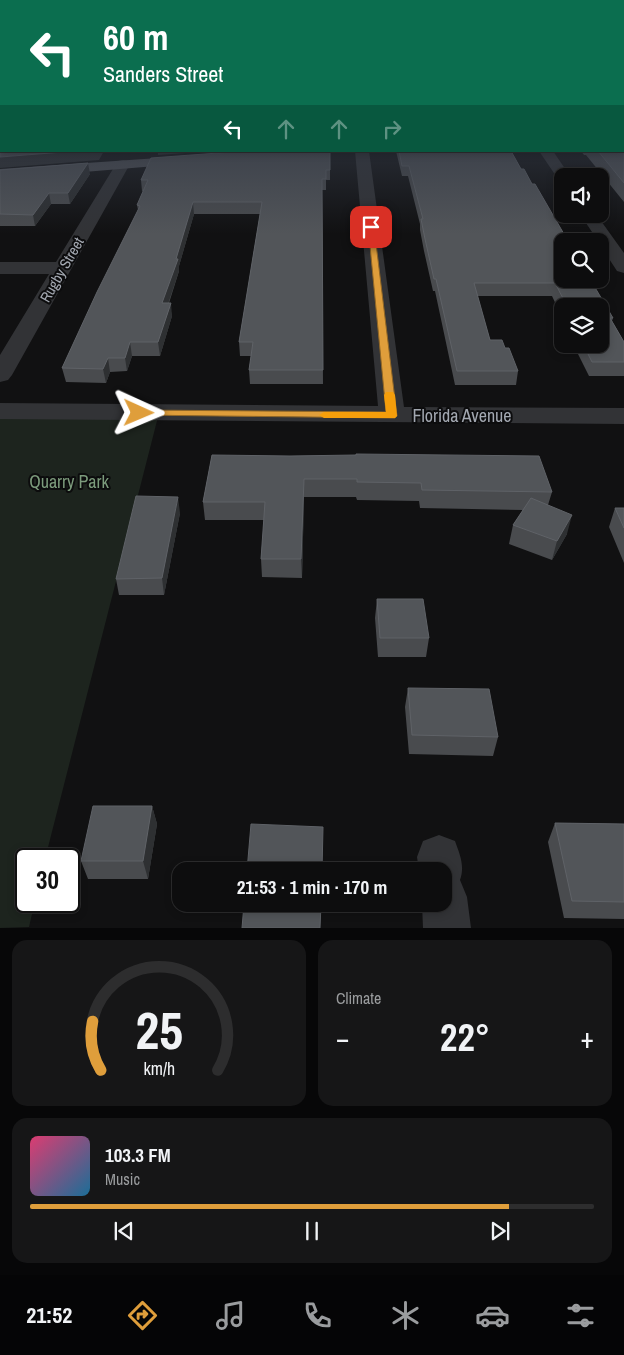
<!DOCTYPE html>
<meta charset="utf-8">
<style>
:root{--surface:#0d0d0e;--page:#161617;--text:#f1f3f6;--muted:#9a9c9e;--line:#2d2d2e;--accent:#df9e3b}
body{margin:0;font-family:"Archivo Narrow",sans-serif;background:var(--page);color:var(--text);height:100vh;display:flex;flex-direction:column;font-size:19px;white-space:nowrap}
*{box-sizing:border-box;margin:0}
p{font-size:16px;color:var(--muted)}
.icon{flex:none;width:28px;height:28px;fill:none;stroke:currentColor;stroke-width:2;stroke-linecap:round;stroke-linejoin:round}
.map{position:relative;height:928px;overflow:hidden}
.details{display:flex;flex-direction:column;gap:12px;padding:12px;background:#070708;flex:1}
.details>*{flex:none}
.top-card{position:absolute;left:0px;top:0px;width:625px;height:152px;box-shadow:0 2px 8px #0003,0 0 0 1px var(--line);background:#0b6e4f;color:#fff;overflow:hidden}
.fabs{position:absolute;left:554px;top:168px;display:grid;gap:10px}
.fabs a{display:grid;place-items:center;width:55px;height:55px;border-radius:10px;background:var(--surface);box-shadow:0 2px 8px #0003,0 0 0 1px var(--line);font-size:25px}
.speed{position:absolute;left:15px;top:848px;display:flex;gap:10px;font-size:25px;font-weight:700;text-align:center}
.speed>*{display:grid;place-content:center;width:65px;height:65px;border-radius:50%;background:var(--surface);box-shadow:0 2px 8px #0003,0 0 0 1px var(--line);line-height:1}
.speed .limit{border:2px solid #111;border-radius:8px;background:#fff;color:#111}
.pin{position:absolute;display:grid;place-items:center;width:42px;height:42px;color:#fff;margin:-21px;border-radius:10px;box-shadow:0 2px 8px #0006}
.me{position:absolute;width:55px;margin:-28px;rotate:91deg;stroke-linejoin:round;filter:drop-shadow(0 0 4px #0008)}
.turn{display:flex;align-items:center;gap:18px;height:105px;padding:0 20px;font-size:22px}
.turn .icon{width:65px;height:65px;stroke-width:2.5}
.turn b{display:block;font-size:35px;line-height:42px}
.lanes{display:flex;align-items:center;height:48px;padding:0 20px;background:#0003;justify-content:center;gap:25px;direction:ltr}
.lanes .off{opacity:.35}
.big{font-size:38px;font-weight:800;line-height:1.1}
.details .tile{flex:1;display:flex;flex-direction:column;justify-content:center;gap:8px;min-width:0;padding:0 18px;border-radius:15px;background:var(--page)}
.details .dial{align-items:center;gap:0}
.dial svg{height:130px;overflow:visible;fill:none;stroke:var(--line);stroke-width:7;stroke-linecap:round;text-anchor:middle}
.dial text{fill:var(--text);stroke:none}
.song{display:flex;align-items:center;gap:15px}
.cover{width:60px;height:60px;border-radius:8px;background:linear-gradient(135deg,hsl(340 70% 55%),hsl(200 70% 35%))}
.played{height:5px;border-radius:2px;background:linear-gradient(90deg,var(--accent) 85%,var(--line) 85%)}
.keys{display:flex;justify-content:space-around;direction:ltr}
.heat{display:flex;justify-content:space-between;align-items:center;font-size:28px;direction:ltr}
.details .tiles{flex:1;display:grid;gap:12px;grid-template-columns:1fr 1fr}
.tile:last-child{grid-column:span 2}
.trip{position:absolute;left:172px;top:862px;width:280px;height:50px;border-radius:15px;background:var(--surface);box-shadow:0 2px 8px #0003,0 0 0 1px var(--line);font-weight:800;line-height:50px;text-align:center}
.menu{display:flex;height:80px;justify-content:space-around;align-items:center;background:#050506;color:var(--muted)}
.menu .icon{width:35px;height:35px}
.menu .selected{color:var(--accent)}
.menu b{font-size:22px;color:var(--text)}
.map>svg:first-child{display:block}
.green{fill:#1d241e}
.lines{fill:none;stroke-linecap:round;stroke-linejoin:round}
.minor{fill:#323336;fill-rule:evenodd}
.primary{fill:#4e5055;fill-rule:evenodd}
.wall{fill:#494b4e}
.shaded-wall{fill:#2e3032}
.building{fill:#525559;stroke:#5f6267}
.route{fill:#df9e3b;stroke:#916726}
.slow{fill:#f59e0b}
.labels{text-anchor:middle;stroke-width:4;stroke-linejoin:round;paint-order:stroke}
.far-street-label{font-size:15px;fill:#a3a8b1;stroke:#0c0c0d}
.street-label{font-size:18px;fill:#a3a8b1;stroke:#0c0c0d}
.park-label{font-size:18px;fill:#7c9b7c;stroke:#0c0c0d}
</style>
<div class="map">
<svg width="624" height="928" viewBox="0 0 624 928">
<rect width="100%" height="100%" fill="#111112"/>
<!-- green -->
<path class="green" d="M0,412L159,413L45,859H26V901H35L29,927L0,928Z"/>
<g class="lines">
<!-- minor -->
<path class="minor" d="M355,151H369L404,407L624,408V424L0,419V403L378,406Z
M539,151H553L570,176H562V180L558,179Z
M123,160L128,161L130,164L12,375L8,380L0,382V355L49,274H0V262H56L116,164L118,161Z
M580,214H596L624,253V273L617,271L600,245V241H598Z
M439,835L455,841C460,855 465,866 460,880L467,897L471,928H423L422,904H444V871H419L417,857L423,841Z"/>
<!-- primary -->
<path class="primary" d="M187,156L192,157L194,160L192,163L0,179V169Z"/>
</g>
<!-- wall -->
<path class="wall" d="M624,124V202L586,155H584L581,151H624Z
M330,151V180H326V190H322L323,384H250L249,370L251,356H240L239,342L260,214H194L179,266V271L169,303L172,316L160,356H132L127,371L110,372L106,383L66,382L62,368L138,210L137,205L143,191H142L141,180Z
M396,151H511L521,169L532,184L613,318L612,321L624,342V376H589L577,352L578,349L576,344H600V306H562V317L552,296H477L490,340L505,348L518,371L516,385H455L435,291H433L424,251L420,230V224L408,176H402Z
M0,170L90,174L70,204H51L35,226H0Z
M212,455L552,492L548,505L567,534L552,560L509,544L513,525L523,510L420,508L419,501L357,500L356,497H304L302,578L262,577L261,559L264,520H205L203,502Z
M615,508H624V563L609,527Z
M180,513L164,595H119L116,579Z
M377,599L429,638L426,657H378L375,618Z
M408,688L498,737L493,756L409,754L405,707Z
M152,806L157,824L148,879H88L81,861Z
M555,823L624,824V919L564,918L548,842Z"/>
<!-- shaded-wall -->
<path class="shaded-wall" d="M76,151H104L99,160L0,168V157Z
M158,151H214L158,155Z
M88,163L90,174L70,204L68,193Z
M49,193L51,204L35,226L33,215Z
M193,202L194,214L179,266V271L164,316L162,303Z
M171,303L172,316L160,356L158,342Z
M130,342L132,356L127,371L125,358Z
M108,358L110,372L106,383L103,369Z
M304,479V497L302,578L301,559Z
M178,497L180,513L164,595L162,578Z
M572,515L567,534L552,560L557,541Z
M152,806L157,824L148,879L143,861Z"/>
<!-- building -->
<path class="building" d="M0,104H1V151H76L0,157Z
M624,124V183L598,151H624Z
M245,151H330V170H326V179H322L323,370H249L253,342H239L262,202H193L176,259H178L162,303H171L158,342H130L125,358H108L103,369L62,368L97,292L140,206L137,205L148,180H141L151,158Z
M399,151H511L521,169H524L532,184H535L568,241H562V279H590L613,318H610L624,342V362H592L583,344H600V306H567L555,283H474L490,340H502L505,348H509L518,371H457L436,279H434L425,239L421,219H423L409,166H402Z
M88,163L68,193H49L33,215L0,214V170Z
M356,454L539,456L552,492L422,490L421,483L357,482V479H304L301,559H261L265,502H203L212,455L290,456L356,455Z
M136,496L178,497L162,578L116,579Z
M531,498L572,515L557,541L513,525Z
M615,508H624V528Z
M377,599H423L429,638H380Z
M408,688L489,689L498,737L412,735Z
M93,806H152L143,861H81Z
M555,823L624,824V902L572,901Z
M251,824L323,827L322,871H247Z
M244,904H321L320,928H242Z"/>
<!-- sky -->
<linearGradient id="sky" x2="0" y2="1"><stop stop-color="#09090a"/><stop offset="0.44" stop-color="#323844"/><stop offset="1" stop-color="#323844" stop-opacity="0"/></linearGradient>
<rect width="624" height="234" fill="url(#sky)"/>
<!-- route -->
<path class="route" d="M368,225L374,227L397,416L395,418L135,415L134,413L139,410L386,412Z"/>
<!-- slow -->
<path class="slow" d="M386,392H393L395,395L397,416L395,418H324L319,415L324,412H386L384,395Z"/>
<g class="labels">
<!-- far-street labels -->
<g class="far-street-label">
<text transform="translate(62 270) rotate(-60)" y="5">Rugby Street</text>
</g>
<!-- street labels -->
<g class="street-label">
<text x="462" y="422">Florida Avenue</text>
</g>
<!-- park labels -->
<g class="park-label">
<text x="69" y="488">Quarry Park</text>
</g>
</g>
</svg>
<div class="fabs">
<a><svg class="icon" aria-label="sound" viewBox="0 0 24 24"><path d="M4 9h4l5-4v14l-5-4H4zM17 9q2 3 0 6"/></svg></a>
<a><svg class="icon" aria-label="search" viewBox="0 0 24 24"><circle cx="10" cy="10" r="6"/><path d="M15 15l6 6"/></svg></a>
<a><svg class="icon" aria-label="layers" viewBox="0 0 24 24"><path d="M12 4l9 5-9 5-9-5zM3 14l9 5 9-5"/></svg></a>
</div>
<div class="speed"><div class="limit">30</div></div>
<div class="pin" style="left:371px;top:227px;background:#d93025"><svg class="icon" aria-label="arrive" viewBox="0 0 24 24"><path d="M6 21V4h12l-3 4 3 4H6"/></svg></div>
<svg class="me" style="left:139px;top:413px" viewBox="-20 -20 40 40"><path d="M0-17L14 15 0 8-14 15z" fill="#df9e3b" stroke="#fff" stroke-width="4"/></svg>
<div class="trip">21:53 · 1 min · 170 m</div>
<div class="top-card">
<div class="turn"><svg class="icon" aria-label="left" viewBox="0 0 24 24"><path d="M17 20v-9H6M10 6l-5 5 5 5"/></svg><div><b>60 m</b>Sanders Street</div></div>
<div class="lanes"><svg class="icon" aria-label="left" viewBox="0 0 24 24"><path d="M17 20v-9H6M10 6l-5 5 5 5"/></svg><svg class="icon off" aria-label="ahead" viewBox="0 0 24 24"><path d="M12 20V5M6 11l6-6 6 6"/></svg><svg class="icon off" aria-label="ahead" viewBox="0 0 24 24"><path d="M12 20V5M6 11l6-6 6 6"/></svg><svg class="icon off" aria-label="right" viewBox="0 0 24 24"><path d="M7 20v-9h11M14 6l5 5-5 5"/></svg></div>
</div>
</div>
<section class="details">
<div class="tiles">
<div class="tile dial"><svg viewBox="0 0 100 80">
<path d="M14 69A42 42 0 1 1 86 69"/>
<path d="M14 69A42 42 0 0 1 9 39" stroke="#df9e3b"/>
<text x="50" y="56" font-size="32" font-weight="700">25</text>
<text x="50" y="72" font-size="11">km/h</text>
</svg></div>
<div class="tile"><p>Climate</p>
<div class="heat"><a>−</a><b class="big">22°</b><a>+</a></div>
</div>
<div class="tile">
<div class="song"><i class="cover"></i><div><b>103.3 FM</b><p>Music</p></div></div>
<div class="played"></div>
<div class="keys"><svg class="icon" aria-label="previous" viewBox="0 0 24 24"><path d="M18 5L8 12l10 7zM5 5v14"/></svg><svg class="icon" aria-label="pause" viewBox="0 0 24 24"><path d="M8 5v14M16 5v14"/></svg><svg class="icon" aria-label="next" viewBox="0 0 24 24"><path d="M6 5l10 7-10 7zM19 5v14"/></svg></div>
</div>
</div>
</section>
<nav class="menu">
<b>21:52</b>
<svg class="icon selected" aria-label="directions" viewBox="0 0 24 24"><path d="M12 3l9 9-9 9-9-9zM9 14v-3h6M13 9l2 2-2 2"/></svg>
<svg class="icon" aria-label="music" viewBox="0 0 24 24"><path d="M9 18V5l10-2v13"/><circle cx="6" cy="18" r="3"/><circle cx="16" cy="16" r="3"/></svg>
<svg class="icon" aria-label="phone" viewBox="0 0 24 24"><path d="M5 4h4l2 5-3 2q2 4 5 5l2-3 5 2v4C11 20 4 13 5 4z"/></svg>
<svg class="icon" aria-label="climate" viewBox="0 0 24 24"><path d="M12 3v18M4 7l16 10M4 17L20 7"/></svg>
<svg class="icon" aria-label="car" viewBox="0 0 24 24"><path d="M5 17H2v-5l4-1 3-4h7l3 4 3 1v5h-3M9 17h6M6 11h13"/><circle cx="7" cy="17" r="2"/><circle cx="17" cy="17" r="2"/></svg>
<svg class="icon" aria-label="filters" viewBox="0 0 24 24"><path d="M4 7h16M4 17h16"/><circle cx="9" cy="7" r="2"/><circle cx="15" cy="17" r="2"/></svg>
</nav>
